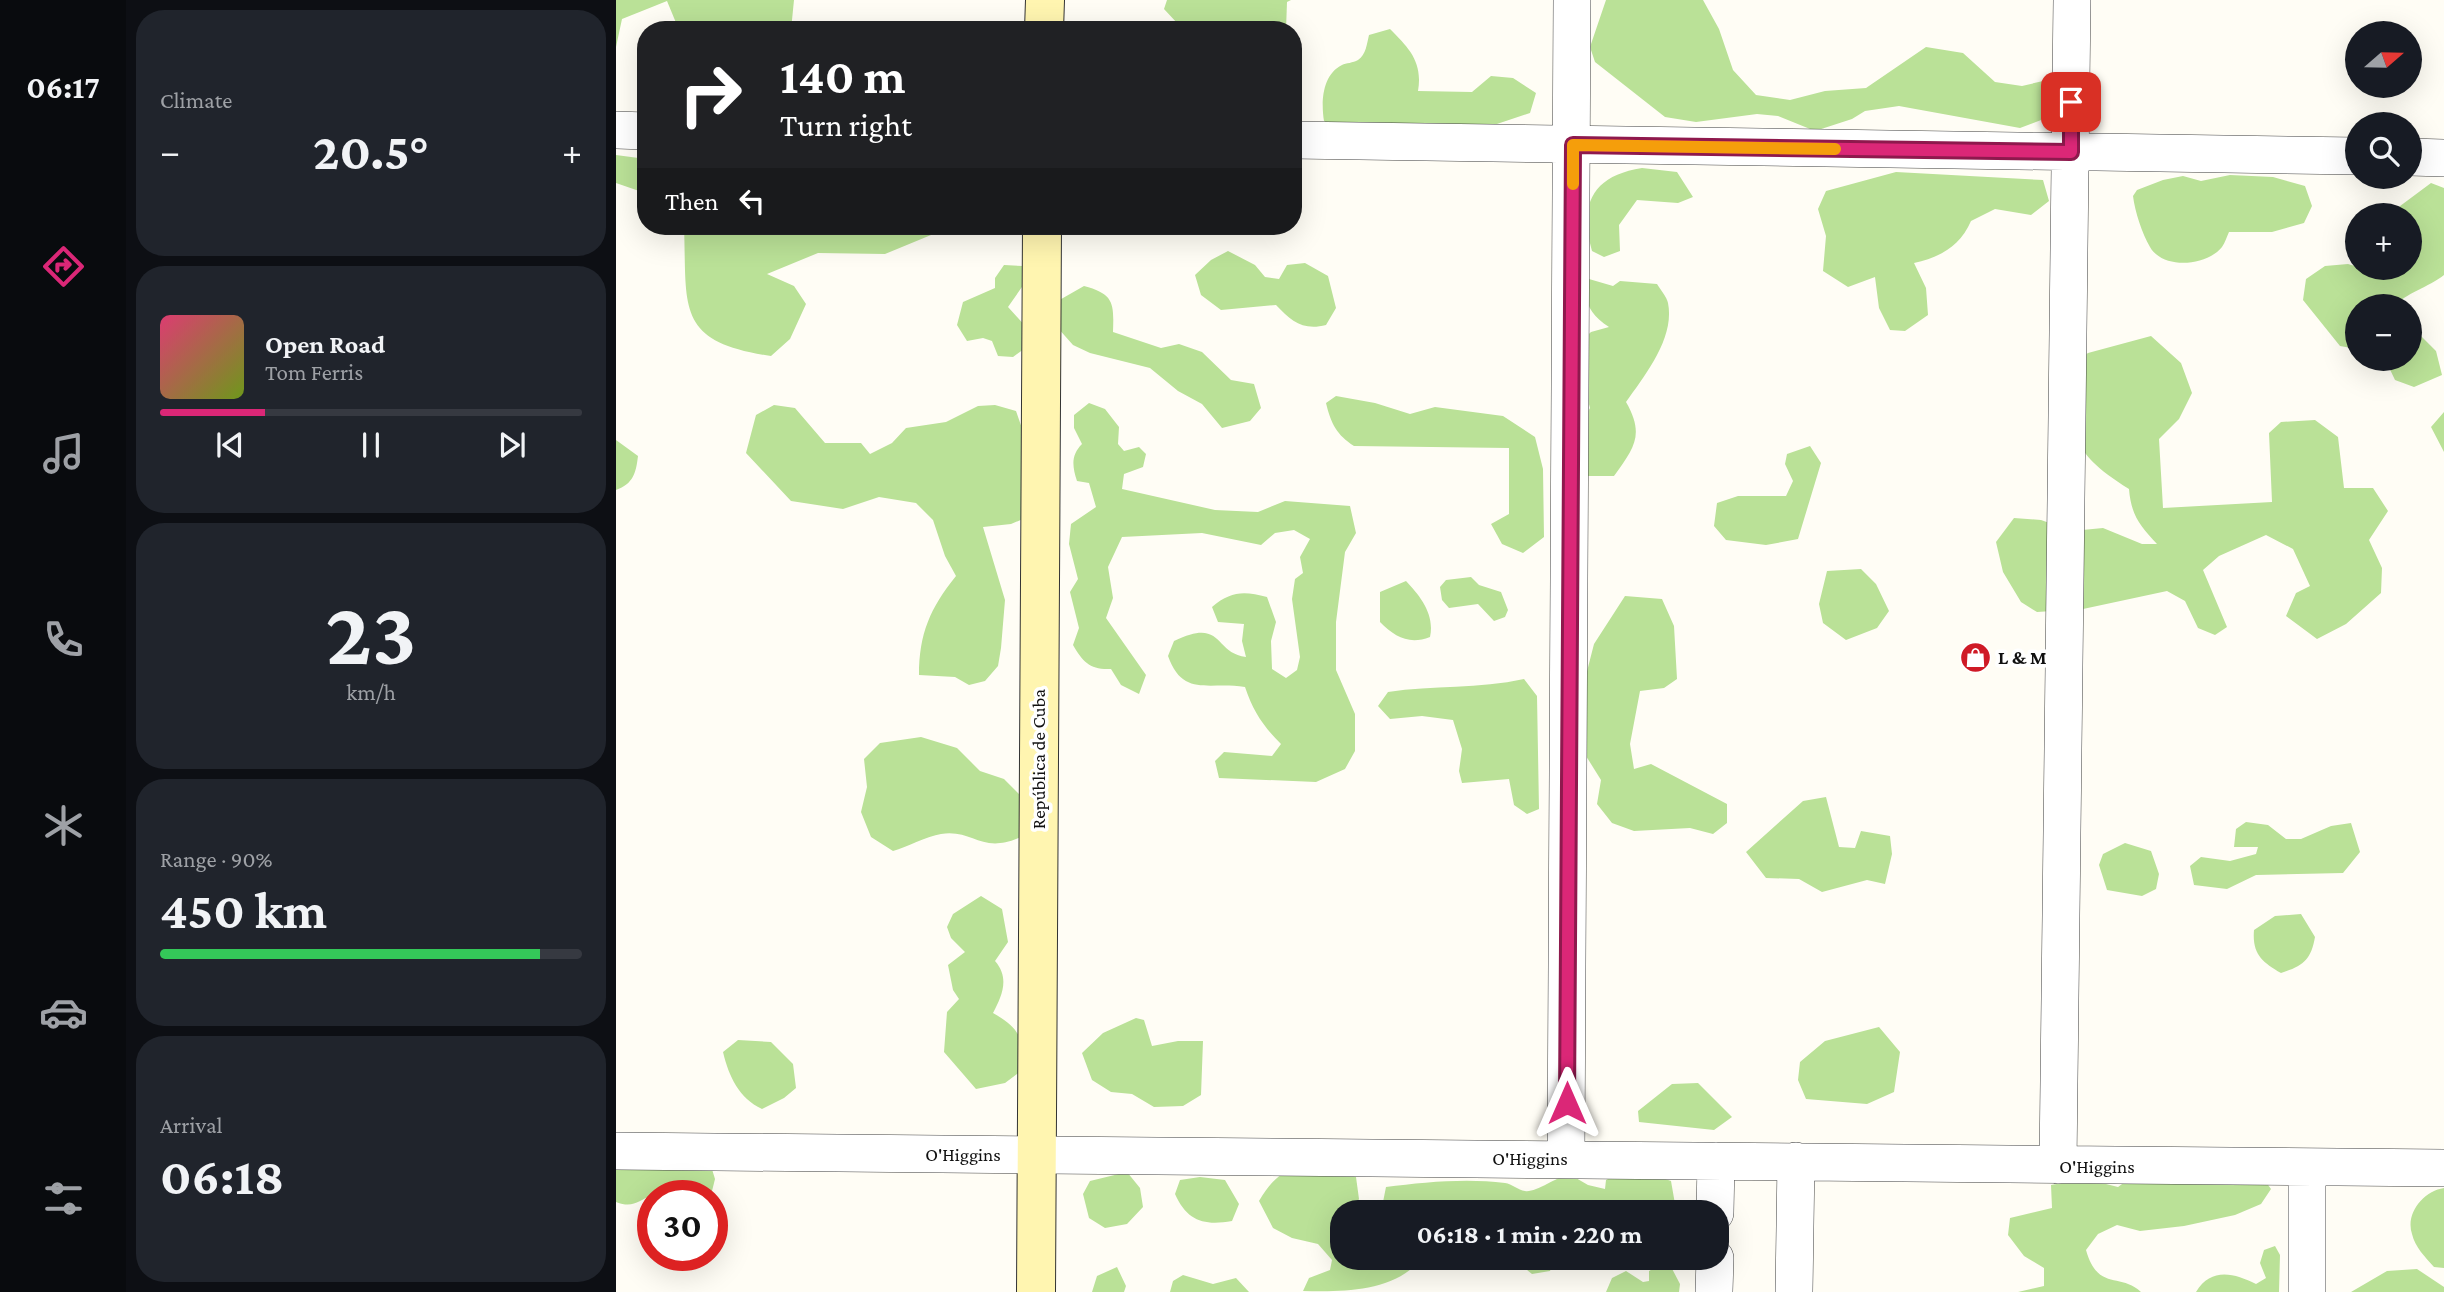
<!DOCTYPE html>
<meta charset="utf-8">
<style>
:root{--surface:#171b24;--page:#20242c;--text:#f1f3f6;--muted:#9ea1a6;--line:#363941;--accent:#db2777}
body{margin:0;font-family:"Crimson Pro",serif;background:var(--page);color:var(--text);height:100vh;display:flex;flex-direction:column;font-size:26px;white-space:nowrap}
*{box-sizing:border-box;margin:0}
p{font-size:23px;color:var(--muted)}
.icon{flex:none;width:38px;height:38px;fill:none;stroke:currentColor;stroke-width:2;stroke-linecap:round;stroke-linejoin:round}
.map{position:relative;flex:1;overflow:hidden}
.panel{display:flex;flex-direction:column;gap:10px;padding:10px;background:#0d0f14;width:490px}
.panel>*{flex:none}
.guide{position:absolute;left:21px;top:21px;width:665px;height:214px;border-radius:28px;box-shadow:0 7px 28px #0002;background:#202124;color:#fff;overflow:hidden}
.needle{width:46px;rotate:70deg}
.buttons{position:absolute;left:1729px;top:21px;display:grid;gap:14px}
.buttons a{display:grid;place-items:center;width:77px;height:77px;border-radius:50%;background:var(--surface);box-shadow:0 7px 28px #0002;font-size:35px}
.speed{position:absolute;left:21px;top:1180px;display:flex;gap:14px;font-size:35px;font-weight:700;text-align:center}
.speed>*{display:grid;place-content:center;width:91px;height:91px;border-radius:50%;background:var(--surface);box-shadow:0 7px 28px #0002;line-height:1}
.speed .limit{border:10px solid #d22;background:#fff;color:#111}
.pin{position:absolute;display:grid;place-items:center;width:60px;height:60px;color:#fff;margin:-30px;border-radius:14px;box-shadow:0 4px 10px #0006}
.me{position:absolute;width:77px;margin:-38px;rotate:0deg;stroke-linejoin:round;filter:drop-shadow(0 0 5px #0008)}
.turn{display:flex;align-items:center;gap:24px;height:147px;padding:0 28px;font-size:32px}
.turn .icon{width:91px;height:91px;stroke-width:2.5}
.turn b{display:block;font-size:49px;line-height:60px}
.then{display:flex;align-items:center;height:66px;padding:0 28px;background:#0003;gap:14px;font-size:26px}
.big{font-size:52px;font-weight:700;line-height:1.1}
.panel .widget{flex:1;display:flex;flex-direction:column;justify-content:center;gap:10px;min-width:0;padding:0 24px;border-radius:28px;background:var(--page)}
.panel .dial{align-items:center;gap:0}
.dial b{font-size:91px;line-height:1}
.song{display:flex;align-items:center;gap:21px}
.cover{width:84px;height:84px;border-radius:10px;background:linear-gradient(135deg,hsl(340 70% 55%),hsl(80 70% 35%))}
.played{height:7px;border-radius:4px;background:linear-gradient(90deg,var(--accent) 25%,var(--line) 25%)}
.keys{display:flex;justify-content:space-around;direction:ltr}
.heat{display:flex;justify-content:space-between;align-items:center;font-size:38px;direction:ltr}
.charge{height:10px;border-radius:5px;background:linear-gradient(90deg,#34c759 90%,var(--line) 0)}
.trip{position:absolute;left:714px;top:1200px;width:399px;height:70px;border-radius:28px;background:var(--surface);box-shadow:0 7px 28px #0002;font-weight:700;line-height:70px;text-align:center}
main{display:flex;flex:1;min-height:0}
.dock{display:flex;flex-direction:column;width:126px;justify-content:space-around;align-items:center;background:#090b0e;color:var(--muted)}
.dock .icon{width:49px;height:49px}
.dock .selected{color:var(--accent)}
.dock b{font-size:32px;color:var(--text)}
.map>svg:first-child{display:block}
.forest{fill:#bae197}
.lines{fill:none;stroke-linecap:round;stroke-linejoin:round}
.minor-casing{stroke:#444;stroke-width:38}
.secondary-casing{stroke:#333;stroke-width:40}
.minor{stroke:#fff;stroke-width:37}
.secondary{stroke:#fff5b0;stroke-width:38}
.route-casing{stroke:#8e194d;stroke-width:18}
.route{stroke:#db2777;stroke-width:12}
.slow{stroke:#f59e0b;stroke-width:12}
.labels{text-anchor:middle;stroke-width:7;stroke-linejoin:round;paint-order:stroke}
.poi-label{font-size:19px;font-weight:bold;fill:#111;stroke:#fff;text-anchor:start}
.street-label{font-size:19px;fill:#111;stroke:#fff}
</style>
<main>
<nav class="dock">
<b>06:17</b>
<svg class="icon selected" aria-label="directions" viewBox="0 0 24 24"><path d="M12 3l9 9-9 9-9-9zM9 14v-3h6M13 9l2 2-2 2"/></svg>
<svg class="icon" aria-label="music" viewBox="0 0 24 24"><path d="M9 18V5l10-2v13"/><circle cx="6" cy="18" r="3"/><circle cx="16" cy="16" r="3"/></svg>
<svg class="icon" aria-label="phone" viewBox="0 0 24 24"><path d="M5 4h4l2 5-3 2q2 4 5 5l2-3 5 2v4C11 20 4 13 5 4z"/></svg>
<svg class="icon" aria-label="climate" viewBox="0 0 24 24"><path d="M12 3v18M4 7l16 10M4 17L20 7"/></svg>
<svg class="icon" aria-label="car" viewBox="0 0 24 24"><path d="M5 17H2v-5l4-1 3-4h7l3 4 3 1v5h-3M9 17h6M6 11h13"/><circle cx="7" cy="17" r="2"/><circle cx="17" cy="17" r="2"/></svg>
<svg class="icon" aria-label="filters" viewBox="0 0 24 24"><path d="M4 7h16M4 17h16"/><circle cx="9" cy="7" r="2"/><circle cx="15" cy="17" r="2"/></svg>
</nav>
<section class="panel">
<div class="widget"><p>Climate</p>
<div class="heat"><a>−</a><b class="big">20.5°</b><a>+</a></div>
</div>
<div class="widget">
<div class="song"><i class="cover"></i><div><b>Open Road</b><p>Tom Ferris</p></div></div>
<div class="played"></div>
<div class="keys"><svg class="icon" aria-label="previous" viewBox="0 0 24 24"><path d="M18 5L8 12l10 7zM5 5v14"/></svg><svg class="icon" aria-label="pause" viewBox="0 0 24 24"><path d="M8 5v14M16 5v14"/></svg><svg class="icon" aria-label="next" viewBox="0 0 24 24"><path d="M6 5l10 7-10 7zM19 5v14"/></svg></div>
</div>
<div class="widget dial"><b>23</b><p>km/h</p></div>
<div class="widget"><p>Range · 90%</p><b class="big">450 km</b><div class="charge"></div></div>
<div class="widget"><p>Arrival</p><b class="big">06:18</b></div>
</section>
<div class="map">
<svg width="1828" height="1292" viewBox="0 0 1828 1292">
<rect width="100%" height="100%" fill="#fffdf5"/>
<!-- forest -->
<path class="forest" d="M0,0H178L175,30H63L51,1L6,19L0,47Z
M551,0H675L671,2L670,30H590L562,24L548,9Z
M990,0H1087L1103,29L1117,70L1140,95L1174,100L1209,91L1250,88L1310,47L1347,53L1379,82L1406,86L1427,81L1437,85L1442,97L1433,117L1404,128L1283,106L1249,111L1236,119L1199,131L1162,116L1141,114L1080,122L1049,117L979,62L974,47Z
M774,29C793,48 807,62 802,91L856,92L875,76L897,78L920,93L914,113L869,128L718,127L708,121C705,102 706,75 726,65C730,63 737,63 742,60C750,55 751,43 753,35Z
M0,155L30,159V216L26,217V192L0,183Z
M1026,168L1061,172L1077,197L1062,203L1021,200L1003,225L1004,251L988,257L976,251C963,204 976,176 1026,168Z
M1280,172L1427,180L1433,201L1415,215L1379,209L1355,221C1344,246 1325,257 1298,263L1310,288L1312,315L1289,331L1274,330L1263,308L1259,277L1232,287L1207,271L1210,236L1202,209L1210,191Z
M1614,175L1657,177L1689,186L1696,206L1688,223L1656,232H1613C1611,236 1609,243 1606,247C1591,266 1547,270 1534,247C1526,233 1519,212 1517,196L1521,190L1547,180L1567,176L1585,181Z
M1815,183L1828,188V275C1813,287 1788,294 1779,306H1741V349L1724,346L1687,300L1690,279L1709,266L1732,264L1749,269L1794,268V215H1772Z
M68,226H376L332,228L269,254L202,253L151,274L178,286L190,304L174,339L155,356C59,342 71,308 68,226Z
M612,251L639,265L649,277L663,279L671,265L689,263L712,276L720,308L710,325C687,331 675,321 660,305L605,310L585,295L579,275L595,260Z
M388,265L407,266L408,284L392,307L411,328L408,349L397,357L382,356L376,341L367,338L351,341L341,325L347,302L379,288V278Z
M973,279L997,286L1004,281L1041,284C1044,289 1051,297 1052,303C1059,338 1029,375 1010,402C1029,435 1018,448 998,476H958V436L974,408L958,348L975,332L993,327C974,314 966,302 973,279Z
M468,286C498,294 498,303 497,332L545,348L563,344L586,352L615,380L638,384L645,408L634,421L606,428L586,404L562,391L534,368L474,353L457,345L441,327L440,302Z
M1535,336L1565,363L1576,393L1563,419L1543,439L1547,508L1656,502L1653,433L1665,422L1699,420L1722,437L1728,488H1757L1772,511L1753,540L1766,568L1765,593L1730,624L1701,639L1670,616L1680,593L1694,586L1677,549L1650,535L1603,556L1587,570L1611,627L1599,635L1582,628L1569,601L1551,591L1467,609L1421,612L1405,602L1387,572L1380,542L1398,518L1425,520L1456,531L1487,528L1526,544H1541C1524,526 1515,515 1513,489C1448,448 1459,434 1456,364L1472,353Z
M1805,336L1820,351L1826,375L1798,387L1779,380L1769,359H1794V337Z
M720,396L759,403L794,414L819,407L887,416L919,437L927,469L928,537L907,553L886,544L875,524L893,514V448L738,446C721,435 715,424 710,403Z
M473,403L489,409L503,427L502,444L508,451L523,447L530,454L527,467L508,474L506,489L599,510L642,512L669,501L734,506L740,533L729,552L720,622V670L739,714V751L729,769L700,782L603,778L599,761L608,752L656,756L665,744C647,726 637,711 629,687C593,681 567,698 552,656L558,641C608,617 597,653 630,657L626,641L628,624L602,622L596,607C615,591 628,591 651,597L660,622L655,641L656,669L670,678L681,670L684,657L676,599L679,579L687,573L684,557L694,539L678,530L659,533L645,545L586,533L506,537L492,567L497,598L490,618L530,675L523,694L505,685L495,669C474,670 467,662 457,645L463,628L454,592L462,579L453,544L455,524L480,507L473,483L461,481C456,466 455,455 466,444L458,428V415Z
M158,405L179,408L209,443H245L254,454L276,443L290,428L330,422L362,406L379,405L400,411L409,437L405,452L410,468L414,516L395,524L367,527L389,600L385,648L382,666L369,681L353,685L339,677L303,675C303,634 314,608 340,576L329,556L317,520L300,503L263,497L227,509L175,501L130,453L140,415Z
M1828,412V452L1815,427Z
M0,440L22,456C20,473 17,484 0,490Z
M1194,446L1205,463L1182,539L1150,545L1110,540L1098,526L1101,503L1122,496H1170L1177,481L1169,464L1171,454Z
M1245,569L1260,584L1273,611L1261,628L1230,640L1207,623L1203,604L1211,571Z
M855,577L863,585L885,592L892,610L889,617L878,621L862,604L833,608L826,600L824,587L830,580Z
M790,581C804,596 819,614 814,637C793,645 779,637 764,622V592Z
M1009,596L1046,599L1058,626L1061,679L1048,688L1024,691L1014,744L1018,769L1035,764L1111,804V823L1097,834L1074,828L1018,831L996,823L981,804L985,780L970,756L968,683L978,644Z
M908,679L921,696L923,809L911,814L898,805L893,779L846,783L843,771L846,749L837,720L806,716L774,719L762,706L772,692C817,685 863,689 908,679Z
M305,737L341,748L364,771L388,779L405,796V837C365,855 358,829 325,834C311,836 291,847 277,851L255,837L245,812L251,787L248,759L264,743Z
M1210,797L1223,847L1239,848L1245,831L1274,836L1276,854L1269,884L1251,880L1206,892L1183,879L1150,878L1130,852L1187,801Z
M1630,822L1652,825L1670,839H1685L1715,826L1735,823L1744,852L1727,873L1640,875L1611,889L1578,885L1574,866L1585,857L1614,861L1640,854L1642,847H1618L1620,829Z
M1509,843L1535,851L1543,874L1540,889L1526,896L1491,890L1483,865L1487,854Z
M365,896L386,909L392,942L379,961C394,978 386,996 377,1013C405,1029 409,1040 405,1071L389,1083L360,1089L328,1052L331,1012L343,999L337,990L332,965L349,952L335,938L331,927L337,914Z
M1685,914L1699,937C1695,960 1687,966 1665,973C1646,962 1636,954 1638,930L1659,916Z
M520,1018L528,1020L536,1046L562,1041H587L585,1095L567,1106L538,1107L516,1094L495,1092L476,1080L466,1053L487,1033Z
M1263,1027L1284,1052L1278,1092L1251,1104L1190,1099L1182,1080L1184,1062L1209,1041Z
M122,1040L155,1042L177,1064L180,1088L168,1098L146,1109C123,1098 113,1077 107,1052Z
M1082,1083L1116,1117L1098,1130L1023,1122L1022,1111L1056,1084Z
M0,1156L95,1166L99,1179L95,1195C80,1195 49,1191 37,1195C22,1200 18,1209 0,1202Z
M713,1165L740,1177L743,1199L736,1213H726V1258H806C779,1292 728,1292 687,1291L693,1278L714,1270L716,1260L702,1244L676,1238L657,1228L643,1201C663,1167 677,1168 713,1165Z
M1639,1167L1655,1189L1645,1204L1619,1215L1568,1226L1524,1231L1501,1225L1482,1234L1470,1250C1482,1292 1504,1272 1525,1292H1402L1428,1286V1268L1408,1256L1392,1235L1394,1218L1436,1208L1435,1185L1470,1179L1502,1187L1517,1176Z
M511,1172L524,1188L527,1207L511,1224L489,1228L473,1218L467,1194L474,1181Z
M1004,1173H1032L1055,1181L1059,1204L1056,1213H755L767,1202L770,1187C808,1182 851,1178 889,1183C896,1184 902,1190 909,1191C919,1193 939,1178 953,1174L972,1185L989,1189L990,1180Z
M584,1177L609,1180L623,1204L616,1221C588,1226 571,1221 559,1194L564,1180Z
M1828,1188V1268L1818,1267C1809,1257 1799,1247 1796,1234C1789,1213 1808,1191 1828,1188Z
M1659,1246L1664,1255L1663,1292H1580C1595,1267 1618,1273 1640,1284L1650,1278L1644,1263L1648,1250Z
M905,1258H939L934,1271L916,1274L906,1266Z
M1052,1261L1064,1284L1063,1292H990L996,1278L1010,1271L1027,1282L1033,1281V1271Z
M501,1267L510,1286L508,1292H460H476L481,1276Z
M1801,1269L1828,1287V1292H1735L1771,1271Z
M567,1275L597,1284L620,1278L633,1292H554L557,1281Z"/>
<g class="lines">
<defs>
<path id="minor" d="M0,130L30,131
M677,140L1741,156
M1794,157L1828,158
M0,1151L1828,1168
M950,1158L956,0
M1442,1165L1456,0
M1099,1213L1100,1161
M1098,1292L1099,1258
M1178,1292L1180,1161
M1691,1292V1167"/>
<path id="secondary" d="M428,30L429,0
M420,1292L426,226"/>
</defs>
<!-- minor casing -->
<use href="#minor" class="minor-casing"/>
<!-- secondary casing -->
<use href="#secondary" class="secondary-casing"/>
<!-- minor -->
<use href="#minor" class="minor"/>
<!-- secondary -->
<use href="#secondary" class="secondary"/>
</g>
<g class="lines">
<defs>
<path id="route" d="M951,1103L957,145L1455,152V102"/>
</defs>
<!-- route casing -->
<use href="#route" class="route-casing"/>
<!-- route -->
<use href="#route" class="route"/>
<!-- slow -->
<path class="slow" d="M957,184V145L1219,149"/>
</g>
<!-- icons -->
<defs>
<symbol id="shop-disc" viewBox="-11 -11 22 22"><circle r="9.5" fill="#cf1a26" stroke="#fff"/><path d="M-5-2.5h2.3a2.7 3.5 0 0 1 5.4 0H5L5.5 6h-11ZM-1.5-2.5h3a1.5 2.3 0 0 0-3 0Z" fill="#fff"/></symbol>
</defs>
<g fill-rule="evenodd">
<use href="#shop-disc" x="1342" y="640" width="35" height="35"/>
</g>
<g class="labels">
<!-- poi labels -->
<g class="poi-label">
<text x="1382" y="664">L &amp; M</text>
</g>
<!-- street labels -->
<g class="street-label">
<text transform="translate(422 759) rotate(-90)" y="7">República de Cuba</text>
<text x="347" y="1161">O'Higgins</text>
<text x="914" y="1165">O'Higgins</text>
<text x="1481" y="1173">O'Higgins</text>
</g>
</g>
</svg>
<div class="buttons">
<a><svg class="needle" viewBox="-14 -14 28 28"><path d="M0-13l5 13h-10z" fill="#e53935"/><path d="M0 13l5-13h-10z" fill="#9ea1a6"/></svg></a>
<a><svg class="icon" aria-label="search" viewBox="0 0 24 24"><circle cx="10" cy="10" r="6"/><path d="M15 15l6 6"/></svg></a>
<a>+</a>
<a>−</a>
</div>
<div class="speed"><div class="limit">30</div></div>
<div class="pin" style="left:1455px;top:102px;background:#d93025"><svg class="icon" aria-label="arrive" viewBox="0 0 24 24"><path d="M6 21V4h12l-3 4 3 4H6"/></svg></div>
<svg class="me" style="left:951px;top:1103px" viewBox="-20 -20 40 40"><path d="M0-17L14 15 0 8-14 15z" fill="#db2777" stroke="#fff" stroke-width="4"/></svg>
<div class="trip">06:18 · 1 min · 220 m</div>
<div class="guide">
<div class="turn"><svg class="icon" aria-label="right" viewBox="0 0 24 24"><path d="M7 20v-9h11M14 6l5 5-5 5"/></svg><div><b>140 m</b>Turn right</div></div>
<div class="then">Then<svg class="icon" aria-label="left" viewBox="0 0 24 24"><path d="M17 20v-9H6M10 6l-5 5 5 5"/></svg></div>
</div>
</div>
</main>
